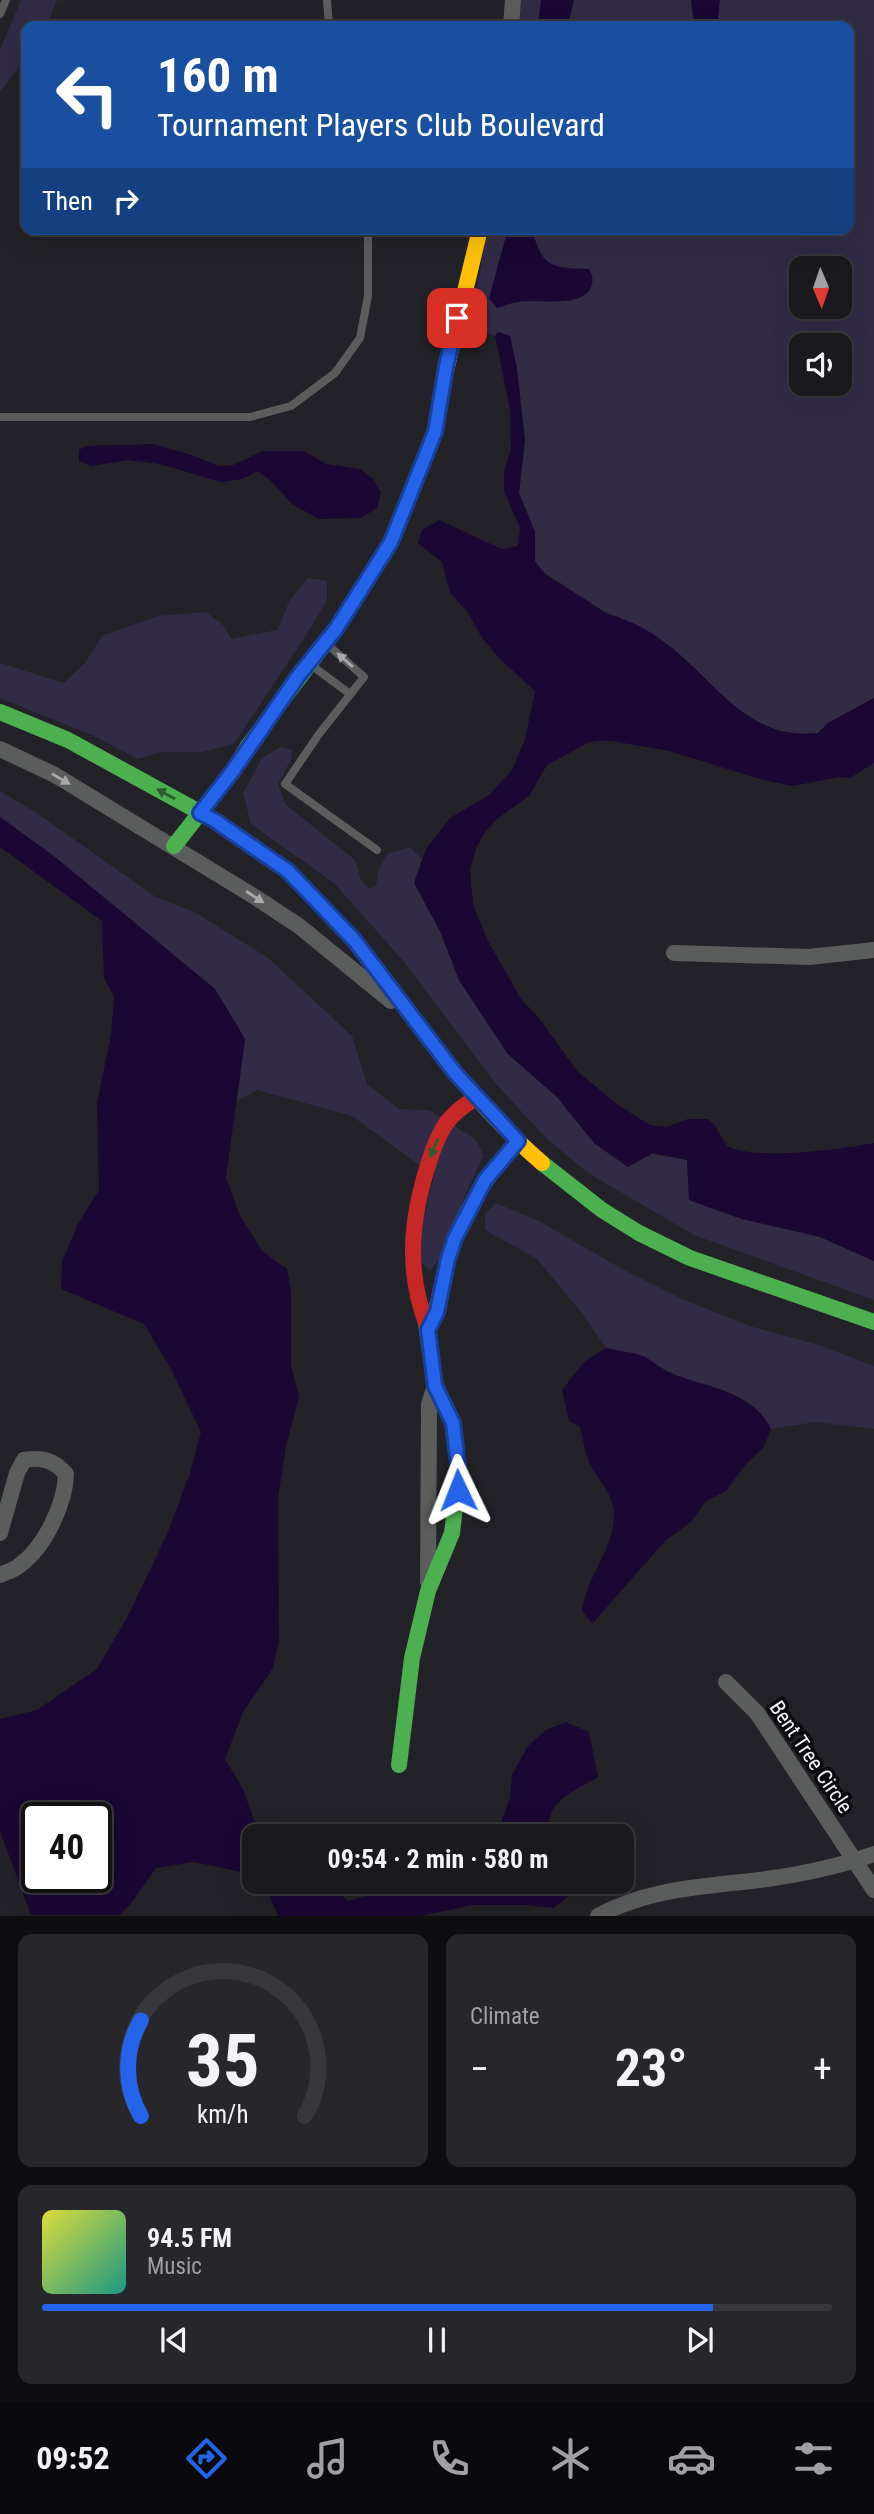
<!DOCTYPE html>
<meta charset="utf-8">
<style>
:root{--surface:#1a1a1e;--page:#27272b;--text:#f1f3f6;--muted:#9fa1a4;--line:#38383c;--accent:#2563eb}
body{margin:0;font-family:"Roboto Condensed",sans-serif;background:var(--page);color:var(--text);height:100vh;display:flex;flex-direction:column;font-size:26px;white-space:nowrap}
*{box-sizing:border-box;margin:0}
p{font-size:23px;color:var(--muted)}
.icon{flex:none;width:38px;height:38px;fill:none;stroke:currentColor;stroke-width:2;stroke-linecap:round;stroke-linejoin:round}
.map{position:relative;height:1916px;overflow:hidden}
.sheet{display:flex;flex-direction:column;gap:18px;padding:18px;background:#0e0e10;flex:1}
.sheet>*{flex:none}
.banner{position:absolute;left:21px;top:21px;width:833px;height:214px;border-radius:14px;box-shadow:0 7px 28px #0002,0 0 0 2px var(--line);background:#1a4fa0;color:#fff;overflow:hidden}
.needle{width:46px;rotate:178deg}
.controls{position:absolute;left:789px;top:256px;display:grid;gap:14px}
.controls a{display:grid;place-items:center;width:63px;height:63px;border-radius:14px;background:var(--surface);box-shadow:0 7px 28px #0002,0 0 0 2px var(--line);font-size:35px}
.speed{position:absolute;left:21px;top:1802px;display:flex;gap:14px;font-size:35px;font-weight:700;text-align:center}
.speed>*{display:grid;place-content:center;width:91px;height:91px;border-radius:50%;background:var(--surface);box-shadow:0 7px 28px #0002,0 0 0 2px var(--line);line-height:1}
.speed .limit{border:4px solid #111;border-radius:10px;background:#fff;color:#111}
.pin{position:absolute;display:grid;place-items:center;width:60px;height:60px;color:#fff;margin:-30px;border-radius:14px;box-shadow:0 4px 10px #0006}
.me{position:absolute;width:77px;margin:-38px;rotate:358deg;stroke-linejoin:round;filter:drop-shadow(0 0 5px #0008)}
.turn{display:flex;align-items:center;gap:24px;height:147px;padding:0 21px;font-size:32px}
.turn .icon{width:91px;height:91px;stroke-width:2.5}
.turn b{display:block;font-size:49px;line-height:60px}
.then{display:flex;align-items:center;height:66px;padding:0 21px;background:#0003;gap:14px;font-size:26px}
.big{font-size:52px;font-weight:700;line-height:1.1}
.sheet .tile{flex:1;display:flex;flex-direction:column;justify-content:center;gap:10px;min-width:0;padding:0 24px;border-radius:14px;background:var(--page)}
.sheet .dial{align-items:center;gap:0}
.dial svg{height:182px;overflow:visible;fill:none;stroke:var(--line);stroke-width:7;stroke-linecap:round;text-anchor:middle}
.dial text{fill:var(--text);stroke:none}
.song{display:flex;align-items:center;gap:21px}
.cover{width:84px;height:84px;border-radius:10px;background:linear-gradient(135deg,hsl(60 70% 55%),hsl(170 70% 35%))}
.played{height:7px;border-radius:4px;background:linear-gradient(90deg,var(--accent) 85%,var(--line) 85%)}
.keys{display:flex;justify-content:space-around;direction:ltr}
.heat{display:flex;justify-content:space-between;align-items:center;font-size:38px;direction:ltr}
.sheet .tiles{flex:1;display:grid;gap:18px;grid-template-columns:1fr 1fr}
.tile:last-child{grid-column:span 2}
.trip{position:absolute;left:242px;top:1824px;width:392px;height:70px;border-radius:14px;background:var(--surface);box-shadow:0 7px 28px #0002,0 0 0 2px var(--line);font-weight:700;line-height:70px;text-align:center}
.tabs{display:flex;height:112px;justify-content:space-around;align-items:center;background:#0a0a0c;color:var(--muted)}
.tabs .icon{width:49px;height:49px}
.tabs .current{color:var(--accent)}
.tabs b{font-size:32px;color:var(--text)}
.map>svg:first-child{display:block}
.green{fill:#322b46;fill-rule:evenodd}
.water{fill:#1a0734;fill-rule:evenodd}
.lines{fill:none;stroke-linecap:round;stroke-linejoin:round}
.lane{stroke:#5b5d5d;stroke-width:8}
.street{stroke:#5b5d5d;stroke-width:16}
.fast{stroke:#4caf50;stroke-width:16}
.slow{stroke:#ffc107;stroke-width:16}
.jam{stroke:#c62828;stroke-width:16}
.oneway{fill:#a8a8ab}
.oneway2{fill:#2c5d30}
.route-casing{stroke:#184099;stroke-width:18}
.route{stroke:#2563eb;stroke-width:12}
.labels{text-anchor:middle;stroke-width:7;stroke-linejoin:round;paint-order:stroke}
.street-label{font-size:21px;fill:#f4f3f9;stroke:#0b0b0f}
</style>
<div class="map">
<svg width="874" height="1916" viewBox="0 0 874 1916">
<rect width="100%" height="100%" fill="#232228"/>
<!-- green -->
<path class="green" d="M21,0H57L47,26H26V57L0,92V50Z
M513,0H874V698L828,723L818,733C741,741 714,676 660,639C644,627 625,619 606,613L541,570L535,561L532,525L519,493L525,440L510,336L498,332L495,336L471,325L487,229H849V26H511ZM802,268H840V306H802ZM802,345H840V383H802Z
M308,578L327,581V600L308,632L234,744L202,752H161L138,759L92,735L0,698V663L64,683L85,663L102,636L158,616L206,612L224,626L231,639L277,630L290,600Z
M281,747L292,750L291,760L278,784L286,805L355,860L361,880L369,889L376,886L379,869L387,854L410,847L422,859L414,883L440,931L459,980L507,1053L557,1097L595,1144L687,1160L689,1200L742,1219L820,1237L874,1261V1300L694,1235L588,1173L546,1138L497,1085L404,962L334,883L251,824L243,793L262,758Z
M0,791L35,812L156,897L196,913L267,957L352,1036L367,1084L399,1109L429,1110L475,1139L484,1155L464,1198L441,1256L430,1271L420,1261L421,1228L434,1176L352,1116L257,1090L237,1101L245,1039L215,989L55,857L0,817Z
M496,1203L539,1221L622,1269L682,1299L753,1327L816,1344L874,1366V1429L815,1422L771,1429C752,1390 706,1388 671,1373C661,1369 653,1361 643,1356C632,1352 618,1351 606,1348L582,1313L537,1259L485,1230V1214Z"/>
<!-- water -->
<path class="water" d="M541,0H574L568,26H538Z
M691,0H720L717,26H694Z
M508,229H532C542,268 552,268 589,269C592,274 593,277 592,284C587,309 538,299 518,302C511,303 503,306 497,308L489,298Z
M498,332L510,336L517,368L525,440L519,493L535,532V561L545,574L606,613C625,619 644,627 660,639C712,675 745,742 818,733L828,723L874,698V763L850,778L840,777L792,786L760,779L669,751L612,741H596L588,743L547,765L529,796L497,819L486,831L477,846L470,869L473,905L488,941L521,999L539,1018L577,1071L618,1105L650,1125L667,1127L688,1119H707L714,1124L727,1146C755,1161 842,1149 874,1143V1261L820,1237L742,1219L689,1200L687,1160L653,1153L628,1167L595,1144L557,1097L507,1053L459,980L440,931L414,883L426,849L450,818L488,796L512,770L525,740L535,691L500,659L482,638L467,611L450,593L442,562L418,543L422,530L439,520L502,549L518,546L520,528L504,491V470L511,449L510,409L495,336Z
M153,444L192,455L219,466L233,465L263,451H304L326,464L360,469L373,479L381,493L377,508L361,518L319,519L292,504L271,481L258,471L242,479L221,482L160,464L128,460L91,466L79,461V450L86,446Z
M0,817L55,857L215,989L245,1039L226,1177L239,1214L262,1251L287,1269L291,1291V1365L299,1397L286,1446L278,1498L279,1639L273,1668L243,1712L225,1759L243,1789L254,1820L277,1836H254V1880L246,1873L194,1862L156,1868L133,1901L120,1915H31L0,1831V1719L37,1710L97,1669L128,1616L168,1532L190,1473L201,1432L170,1367L144,1324L61,1289L62,1262L78,1224L99,1190L97,1103L111,1035L114,997L104,978L102,921L0,847ZM96,1818V1878H37V1818Z
M606,1348C618,1351 632,1352 643,1356C653,1361 661,1369 671,1373C706,1388 752,1390 771,1429L763,1448L745,1465L727,1490L705,1502L692,1521L665,1541L592,1624L582,1611C586,1577 615,1548 614,1513C613,1493 598,1480 590,1464C585,1453 583,1438 580,1427L569,1421L562,1390L584,1362Z
M566,1722L589,1732L598,1777C573,1792 542,1802 550,1836H496L510,1798L512,1775L528,1746L546,1730Z
M255,1881H327L348,1901C365,1898 375,1891 390,1885C407,1878 429,1884 446,1889L458,1881H565L570,1895L553,1908L528,1905H473L420,1916H278L269,1894Z"/>
<g class="lines">
<!-- lane -->
<path class="lane" d="M327,0L329,26
M0,14L6,0
M0,417H250L291,406L335,373L360,338L368,296V229
M327,644L364,677L319,734L285,784L377,850
M311,665L350,694"/>
<!-- street -->
<path class="street" d="M511,26L513,0
M0,749L55,775L255,897L299,926L391,1001
M674,953L809,957L874,950
M428,1330C440,1306 441,1282 449,1257C461,1213 488,1174 518,1141
M0,1533L17,1473L24,1460C42,1457 54,1460 66,1474C65,1504 45,1547 20,1565C15,1570 6,1572 0,1575
M428,1582L429,1404L435,1386
M726,1682L757,1713L874,1890
M598,1916C649,1888 703,1887 759,1880C798,1875 837,1867 874,1854"/>
<!-- fast -->
<path class="fast" d="M0,712L68,740L214,820L288,871L357,943
M174,846L232,772L248,746L336,629L391,542L435,432L443,383
M542,1163L602,1210L639,1233L690,1258L874,1322
M399,1765L412,1658L428,1591L452,1533L459,1474L453,1423L435,1386L426,1323"/>
<!-- slow -->
<path class="slow" d="M443,383L480,229
M357,943C415,1020 469,1100 542,1163"/>
<!-- jam -->
<path class="jam" d="M426,1323C406,1269 411,1219 428,1165C432,1152 437,1137 445,1125C453,1113 465,1105 477,1097"/>
</g>
<!-- one-way arrows -->
<defs><path id="oneway-solid" d="M-6-.8H1V-3.2L6.5 0L1 3.2V.8H-6Z" transform="scale(1.75)"/></defs>
<g class="oneway">
<use href="#oneway-solid" transform="translate(345 660) rotate(-139)"/>
<use href="#oneway-solid" transform="translate(61 779) rotate(30)"/>
<use href="#oneway-solid" transform="translate(255 897) rotate(33)"/>
</g>
<g class="oneway2">
<use href="#oneway-solid" transform="translate(166 794) rotate(-151)"/>
<use href="#oneway-solid" transform="translate(434 1148) rotate(112)"/>
</g>
<g class="lines">
<defs>
<path id="route" d="M457,318L446,367L435,432L391,542L336,629L299,675L232,772L200,813L214,820L288,871L355,941L455,1073L518,1141L485,1180L455,1238L448,1259L437,1312L428,1330L435,1386L453,1423L459,1474L458,1490"/>
</defs>
<!-- route casing -->
<use href="#route" class="route-casing"/>
<!-- route -->
<use href="#route" class="route"/>
</g>
<g class="labels">
<!-- street labels -->
<g class="street-label">
<text transform="translate(811 1757) rotate(56)" y="7">Bent Tree Circle</text>
</g>
</g>
</svg>
<div class="controls">
<a><svg class="needle" viewBox="-14 -14 28 28"><path d="M0-13l5 13h-10z" fill="#e53935"/><path d="M0 13l5-13h-10z" fill="#9fa1a4"/></svg></a>
<a><svg class="icon" aria-label="sound" viewBox="0 0 24 24"><path d="M4 9h4l5-4v14l-5-4H4zM17 9q2 3 0 6"/></svg></a>
</div>
<div class="speed"><div class="limit">40</div></div>
<div class="pin" style="left:457px;top:318px;background:#d93025"><svg class="icon" aria-label="arrive" viewBox="0 0 24 24"><path d="M6 21V4h12l-3 4 3 4H6"/></svg></div>
<svg class="me" style="left:458px;top:1490px" viewBox="-20 -20 40 40"><path d="M0-17L14 15 0 8-14 15z" fill="#2563eb" stroke="#fff" stroke-width="4"/></svg>
<div class="trip">09:54 · 2 min · 580 m</div>
<div class="banner">
<div class="turn"><svg class="icon" aria-label="left" viewBox="0 0 24 24"><path d="M17 20v-9H6M10 6l-5 5 5 5"/></svg><div><b>160 m</b>Tournament Players Club Boulevard</div></div>
<div class="then">Then<svg class="icon" aria-label="right" viewBox="0 0 24 24"><path d="M7 20v-9h11M14 6l5 5-5 5"/></svg></div>
</div>
</div>
<section class="sheet">
<div class="tiles">
<div class="tile dial"><svg viewBox="0 0 100 80">
<path d="M14 69A42 42 0 1 1 86 69"/>
<path d="M14 69A42 42 0 0 1 14 27" stroke="#2563eb"/>
<text x="50" y="56" font-size="32" font-weight="700">35</text>
<text x="50" y="72" font-size="11">km/h</text>
</svg></div>
<div class="tile"><p>Climate</p>
<div class="heat"><a>−</a><b class="big">23°</b><a>+</a></div>
</div>
<div class="tile">
<div class="song"><i class="cover"></i><div><b>94.5 FM</b><p>Music</p></div></div>
<div class="played"></div>
<div class="keys"><svg class="icon" aria-label="previous" viewBox="0 0 24 24"><path d="M18 5L8 12l10 7zM5 5v14"/></svg><svg class="icon" aria-label="pause" viewBox="0 0 24 24"><path d="M8 5v14M16 5v14"/></svg><svg class="icon" aria-label="next" viewBox="0 0 24 24"><path d="M6 5l10 7-10 7zM19 5v14"/></svg></div>
</div>
</div>
</section>
<nav class="tabs">
<b>09:52</b>
<svg class="icon current" aria-label="directions" viewBox="0 0 24 24"><path d="M12 3l9 9-9 9-9-9zM9 14v-3h6M13 9l2 2-2 2"/></svg>
<svg class="icon" aria-label="music" viewBox="0 0 24 24"><path d="M9 18V5l10-2v13"/><circle cx="6" cy="18" r="3"/><circle cx="16" cy="16" r="3"/></svg>
<svg class="icon" aria-label="phone" viewBox="0 0 24 24"><path d="M5 4h4l2 5-3 2q2 4 5 5l2-3 5 2v4C11 20 4 13 5 4z"/></svg>
<svg class="icon" aria-label="climate" viewBox="0 0 24 24"><path d="M12 3v18M4 7l16 10M4 17L20 7"/></svg>
<svg class="icon" aria-label="car" viewBox="0 0 24 24"><path d="M5 17H2v-5l4-1 3-4h7l3 4 3 1v5h-3M9 17h6M6 11h13"/><circle cx="7" cy="17" r="2"/><circle cx="17" cy="17" r="2"/></svg>
<svg class="icon" aria-label="filters" viewBox="0 0 24 24"><path d="M4 7h16M4 17h16"/><circle cx="9" cy="7" r="2"/><circle cx="15" cy="17" r="2"/></svg>
</nav>
